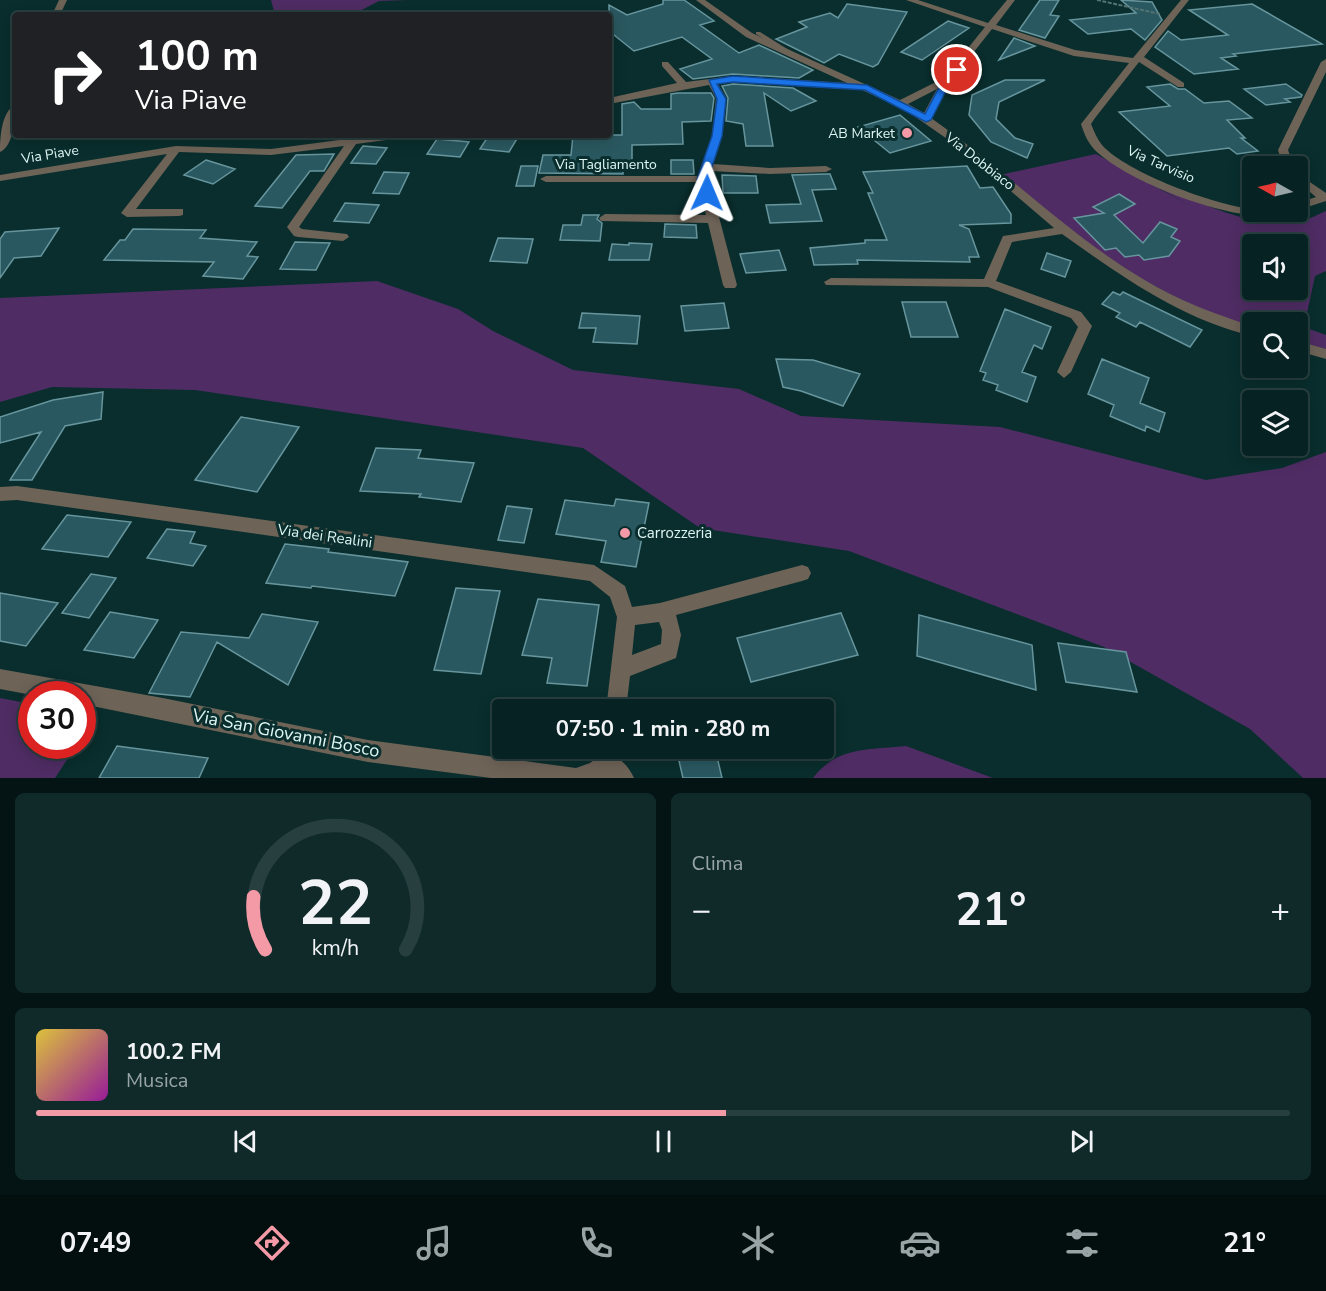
<!DOCTYPE html>
<html lang="it">
<meta charset="utf-8">
<style>
:root{--surface:#072222;--page:#102a2a;--text:#f1f3f6;--muted:#98a4a5;--line:#283f40;--accent:#f49aa6}
body{margin:0;font-family:"Nunito Sans",sans-serif;background:var(--page);color:var(--text);height:100vh;display:flex;flex-direction:column;font-size:22px;white-space:nowrap}
*{box-sizing:border-box;margin:0}
p{font-size:20px;color:var(--muted)}
.icon{flex:none;width:33px;height:33px;fill:none;stroke:currentColor;stroke-width:2;stroke-linecap:round;stroke-linejoin:round}
.map{position:relative;height:778px;overflow:hidden}
.drawer{display:flex;flex-direction:column;gap:15px;padding:15px;background:#041313;flex:1}
.drawer>*{flex:none}
.hud{position:absolute;left:12px;top:12px;width:600px;height:126px;border-radius:6px;box-shadow:0 3px 15px #0003,0 0 0 2px var(--line);background:#202124;color:#fff;overflow:hidden}
.needle{width:39px;rotate:278deg}
.tools{position:absolute;left:1242px;top:156px;display:grid;gap:12px}
.tools a{display:grid;place-items:center;width:66px;height:66px;border-radius:6px;background:var(--surface);box-shadow:0 3px 15px #0003,0 0 0 2px var(--line);font-size:30px}
.speed{position:absolute;left:18px;top:681px;display:flex;gap:12px;font-size:30px;font-weight:700;text-align:center}
.speed>*{display:grid;place-content:center;width:78px;height:78px;border-radius:50%;background:var(--surface);box-shadow:0 3px 15px #0003,0 0 0 2px var(--line);line-height:1}
.speed .limit{border:9px solid #d22;background:#fff;color:#111}
.pin{position:absolute;display:grid;place-items:center;width:51px;height:51px;color:#fff;margin:-26px;border:3px solid #fff;border-radius:50%;box-shadow:0 2px 6px #0007}
.me{position:absolute;width:66px;margin:-33px;rotate:1deg;stroke-linejoin:round;filter:drop-shadow(0 0 4px #0008)}
.turn{display:flex;align-items:center;gap:21px;height:126px;padding:0 24px;font-size:27px}
.turn .icon{width:78px;height:78px;stroke-width:2.5}
.turn b{display:block;font-size:42px;line-height:51px}
.big{font-size:45px;font-weight:700;line-height:1.1}
.drawer .card{flex:1;display:flex;flex-direction:column;justify-content:center;gap:9px;min-width:0;padding:0 21px;border-radius:9px;background:var(--page)}
.drawer .dial{align-items:center;gap:0}
.dial svg{height:156px;overflow:visible;fill:none;stroke:var(--line);stroke-width:7;stroke-linecap:round;text-anchor:middle}
.dial text{fill:var(--text);stroke:none}
.song{display:flex;align-items:center;gap:18px}
.cover{width:72px;height:72px;border-radius:9px;background:linear-gradient(135deg,hsl(50 70% 55%),hsl(300 70% 35%))}
.played{height:6px;border-radius:3px;background:linear-gradient(90deg,var(--accent) 55%,var(--line) 55%)}
.keys{display:flex;justify-content:space-around;direction:ltr}
.heat{display:flex;justify-content:space-between;align-items:center;font-size:33px;direction:ltr}
.drawer .tiles{flex:1;display:grid;gap:15px;grid-template-columns:1fr 1fr}
.card:last-child{grid-column:span 2}
.trip{position:absolute;left:492px;top:699px;width:342px;height:60px;border-radius:6px;background:var(--surface);box-shadow:0 3px 15px #0003,0 0 0 2px var(--line);font-weight:700;line-height:60px;text-align:center}
.tab-bar{display:flex;height:96px;justify-content:space-around;align-items:center;background:#030e0e;color:var(--muted)}
.tab-bar .icon{width:42px;height:42px}
.tab-bar .on{color:var(--accent)}
.tab-bar b{font-size:27px;color:var(--text)}
.map>svg:first-child{display:block}
.green{fill:#4f2d64;fill-rule:evenodd}
.building{fill:#2a5860;stroke:#67959e;stroke-width:1.5}
.lines{fill:none;stroke-linecap:round;stroke-linejoin:round}
.path{stroke:#527372;stroke-width:2;stroke-dasharray:4 1.5;stroke-linecap:butt}
.service{fill:#6e6357;fill-rule:evenodd}
.minor{fill:#6e6357;fill-rule:evenodd}
.route{fill:#1a73e8;stroke:#114b97;stroke-width:1.5}
.poi-dot{fill:#f49aa6;stroke:#092e2d;stroke-width:2}
.labels{text-anchor:middle;stroke-width:6;stroke-linejoin:round;paint-order:stroke}
.far-poi-label{font-size:14px;fill:#ddf6f4;stroke:#092e2d;text-anchor:end}
.far-street-label{font-size:14px;fill:#ddf6f4;stroke:#092e2d}
.poi-label{font-size:15px;fill:#ddf6f4;stroke:#092e2d;text-anchor:start}
.street-label{font-size:15px;fill:#ddf6f4;stroke:#092e2d}
.near-street-label{font-size:18px;fill:#ddf6f4;stroke:#092e2d}
</style>
<div class="map">
<svg width="1326" height="778" viewBox="0 0 1326 778">
<rect width="100%" height="100%" fill="#092e2d"/>
<!-- green -->
<path class="green" d="M271,0H408L379,1L352,15H275Z
M1096,154L1194,208L1134,174C1181,193 1248,232 1300,221C1309,220 1318,214 1326,211V271L1315,276L1304,327L1326,335V349L1298,342V322H1252V328C1156,299 1076,238 1000,175ZM1252,244H1298V290H1252Z
M377,281L458,309L493,331L573,370L739,389L801,416L1000,427L1206,480L1282,468L1326,452V778H1303L1250,729L1104,647L849,551L700,528L583,448L195,390L52,387L0,402V298Z
M0,698L31,704L32,746H76L55,778H0Z
M906,746L993,778H813C837,746 870,750 906,746Z"/>
<!-- building -->
<path class="building" d="M663,0H684L714,21L700,25L739,53L759,45L813,70L799,78L733,74L693,79L680,69L712,59L682,37L634,51L609,31V5L627,15L663,4Z
M1040,0H1059L1050,15L1059,16L1045,38L1019,30Z
M1121,0L1152,2L1162,20L1145,40L1131,29L1088,34L1070,20L1136,13Z
M847,4L907,12L878,64L873,67L839,54L824,63L776,39L807,27L799,22L830,13L838,18Z
M1252,4L1322,44L1233,54L1236,56L1221,58L1238,69L1194,74L1155,47L1168,31L1181,40L1228,35L1189,10Z
M948,21L969,28L922,60L901,52Z
M1014,38L1035,46L999,60Z
M1005,80H1045L999,102L996,119L1015,138L1033,144L1027,158L991,142L969,115L972,95Z
M733,84L793,88L816,101L791,111L764,93L773,146H746L743,124L726,121L728,98L722,86Z
M1170,84L1178,89H1185L1204,103L1229,101L1252,118L1227,120L1245,138H1241L1258,151L1237,154L1229,148L1167,156L1119,112L1170,106L1147,87Z
M1286,84L1302,95L1301,97L1285,99L1290,102L1266,105L1244,89Z
M678,93H711L714,98L711,121L682,122L683,144L632,145V169H623V174L539,173L543,155H571L573,135H622V104L634,102L641,109H671V94Z
M900,115L931,141L890,153L858,127Z
M489,135H500L518,137L509,152L480,149Z
M437,139L469,142L460,157L427,154Z
M363,146L387,148L376,164L351,163Z
M334,154L324,171H310L282,208L255,206L296,155Z
M206,160L235,169L213,184L184,175Z
M671,160H693L694,174H671Z
M521,166H538L534,186H516Z
M967,166L980,188L993,187L1011,214V223L959,225L969,229L979,257H969L970,262L857,260L858,264L814,265L810,248L865,243V240H887L868,193H873L863,172Z
M384,172L409,173L399,194L373,193Z
M827,174H830L836,189L812,190L822,221L770,223L766,205L801,204L792,175Z
M722,175L756,176L758,193H723Z
M1119,194L1135,204L1114,215L1143,243L1160,222L1177,229L1171,237L1180,241L1169,256L1144,260L1139,255L1125,257L1116,248L1105,250L1074,218L1104,213L1093,207Z
M345,203L379,205L369,223L334,221Z
M583,215H599L597,219L602,223L600,241L560,240L563,225H581Z
M665,224L696,225L697,238L664,237Z
M59,228L41,256L14,258L0,278V239L5,232Z
M133,229L206,230L200,238L257,242L247,256L258,257L243,279L203,276L214,262L104,260L120,240H125Z
M498,238L533,239L527,263L490,261Z
M295,242L330,243L316,270L280,269Z
M629,243L652,244L649,260H609L612,244L629,245Z
M779,250L786,270L746,273L740,254Z
M1047,253L1071,261L1065,277L1041,269Z
M1113,292L1120,295L1123,292L1202,330L1190,347L1140,322L1136,327L1116,317L1120,313L1102,304Z
M902,302H946L958,337H911Z
M724,303L729,328L685,331L681,306Z
M1005,309L1051,327L1042,349L1034,345L1022,372L1036,377L1027,402L996,390L998,385L983,380L986,373L980,371Z
M582,313L640,316L637,344L593,342L596,328H579Z
M776,359L813,360L860,374L843,406L801,391L783,387Z
M1102,359L1149,378L1140,403L1165,413L1159,432L1146,426L1145,431L1110,416L1114,405L1088,394Z
M103,392L101,419L65,426L32,480H10L41,432L0,443V417L53,400Z
M241,417L299,427L257,492L195,480Z
M376,448L421,450L418,458L474,463L461,502L419,497L421,494L360,491Z
M616,499L649,503L636,567L601,562L606,541L556,534L565,500L614,506Z
M507,506L532,509L524,543L498,540Z
M67,515L131,522L108,557L42,549Z
M167,529L195,532L190,543L206,546L193,566L147,558Z
M285,544L329,549L328,552L408,562L395,596L312,586L311,588L266,583Z
M91,574L116,578L89,618L62,613Z
M456,588L500,591L481,674L434,670Z
M0,593L58,603L26,646L0,641Z
M538,599L599,605L587,686L547,683L552,658L522,655Z
M110,612L158,620L134,658L84,650Z
M841,613L858,655L751,682L737,638Z
M262,614L318,622L288,685L217,642L190,697L149,693L181,632L249,638Z
M919,615L1032,645L1036,690L917,656Z
M1058,643L1126,652L1137,692L1066,682Z
M117,746L208,758L199,778H99Z
M676,748H715L722,778H683Z"/>
<g class="lines">
<!-- path -->
<path class="path" d="M1097,0L1160,14"/>
<!-- service -->
<path class="service" d="M756,32H760L792,52L787,53L756,34Z"/>
<!-- minor -->
<path class="minor" d="M59,0H67L60,15H52Z
M696,0H705L752,33L900,100L944,78L985,27L906,0H918L988,23L1007,0H1015L996,25L1075,50L1133,58L1181,0H1189L1144,57L1184,83V87H1178L1139,62L1095,118L1091,124C1094,131 1097,139 1102,145C1127,173 1215,205 1252,209V212H1292L1290,215C1242,226 1133,185 1097,152C1089,145 1084,134 1081,124L1129,63L1074,56L992,29L951,81L931,118C1004,169 1067,234 1143,279C1177,300 1215,314 1252,326V336C1181,319 1121,276 1062,234L1012,242L996,281L1081,312L1092,326L1071,372L1064,378L1057,372L1078,327L1071,318L988,287L826,285L824,282L831,278L984,279L1003,236L1054,228L963,150L907,111L860,89L733,82L718,84L726,98L722,136L713,164L770,168L826,166L832,169L826,172L770,174L711,171L709,179L737,285L735,288H725L723,285L708,223L601,221L599,218L605,214L706,215L698,182H546L540,179L546,176H698L712,136L716,98L709,85L609,104V98L677,83L662,66V62H668L686,82L733,76L847,83L746,37ZM937,89L924,113L908,104Z
M1326,59V72L1288,150L1294,166H1283L1278,150L1321,62Z
M15,105C15,118 14,146 0,152C0,139 1,112 15,105Z
M377,135H406L401,138L356,144L299,227L302,229L347,234L349,237L343,241L298,237L294,236L287,227L344,146L271,155L179,152L136,209H183V215L179,216L127,217L121,213L167,154L0,181V175L176,146L271,149Z
M1298,174L1326,193V201L1298,210V203L1316,197L1298,182Z
M1298,341L1326,349V359L1298,351Z
M17,486L594,565L625,586L632,607L660,603L802,565L808,567L811,573L808,579L802,581L676,615L681,635L676,658L630,676L626,710H606L617,617L610,597L590,581L17,500L0,501V487ZM659,622L662,630L661,644L632,655L635,625Z
M0,669L163,698L368,740L576,768L590,763L606,751C618,756 629,766 634,778H491L368,762L82,704V694L32,695L0,689Z"/>
</g>
<!-- route -->
<path class="route" d="M954,68L962,70L951,81L931,120L926,122L865,90L733,82L717,84L726,99L722,136L708,179L713,193L707,196L702,193L697,179L712,136L717,99L709,80L733,76L867,85L925,114L943,80Z"/>
<!-- markers -->
<g class="poi-dot">
<circle cx="907" cy="133" r="6"/>
<circle cx="625" cy="533" r="6"/>
</g>
<g class="labels">
<!-- far-poi labels -->
<g class="far-poi-label">
<text x="895" y="138">AB Market</text>
</g>
<!-- far-street labels -->
<g class="far-street-label">
<text transform="translate(50 154) rotate(-9)" y="5">Via Piave</text>
<text transform="translate(980 161) rotate(38)" y="5">Via Dobbiaco</text>
<text x="606" y="169">Via Tagliamento</text>
<text transform="translate(1161 164) rotate(24)" y="5">Via Tarvisio</text>
</g>
<!-- poi labels -->
<g class="poi-label">
<text x="637" y="538">Carrozzeria</text>
</g>
<!-- street labels -->
<g class="street-label">
<text transform="translate(325 536) rotate(8)" y="5">Via dei Realini</text>
</g>
<!-- near-street labels -->
<g class="near-street-label">
<text transform="translate(286 733) rotate(11)" y="6">Via San Giovanni Bosco</text>
</g>
</g>
</svg>
<div class="tools">
<a><svg class="needle" viewBox="-14 -14 28 28"><path d="M0-13l5 13h-10z" fill="#e53935"/><path d="M0 13l5-13h-10z" fill="#98a4a5"/></svg></a>
<a><svg class="icon" aria-label="sound" viewBox="0 0 24 24"><path d="M4 9h4l5-4v14l-5-4H4zM17 9q2 3 0 6"/></svg></a>
<a><svg class="icon" aria-label="search" viewBox="0 0 24 24"><circle cx="10" cy="10" r="6"/><path d="M15 15l6 6"/></svg></a>
<a><svg class="icon" aria-label="layers" viewBox="0 0 24 24"><path d="M12 4l9 5-9 5-9-5zM3 14l9 5 9-5"/></svg></a>
</div>
<div class="speed"><div class="limit">30</div></div>
<div class="pin" style="left:957px;top:70px;background:#d93025"><svg class="icon" aria-label="arrive" viewBox="0 0 24 24"><path d="M6 21V4h12l-3 4 3 4H6"/></svg></div>
<svg class="me" style="left:707px;top:193px" viewBox="-20 -20 40 40"><path d="M0-17L14 15 0 8-14 15z" fill="#1a73e8" stroke="#fff" stroke-width="4"/></svg>
<div class="trip">07:50 · 1 min · 280 m</div>
<div class="hud">
<div class="turn"><svg class="icon" aria-label="right" viewBox="0 0 24 24"><path d="M7 20v-9h11M14 6l5 5-5 5"/></svg><div><b>100 m</b>Via Piave</div></div>
</div>
</div>
<section class="drawer">
<div class="tiles">
<div class="card dial"><svg viewBox="0 0 100 80">
<path d="M14 69A42 42 0 1 1 86 69"/>
<path d="M14 69A42 42 0 0 1 8 42" stroke="#f49aa6"/>
<text x="50" y="56" font-size="32" font-weight="700">22</text>
<text x="50" y="72" font-size="11">km/h</text>
</svg></div>
<div class="card"><p>Clima</p>
<div class="heat"><a>−</a><b class="big">21°</b><a>+</a></div>
</div>
<div class="card">
<div class="song"><i class="cover"></i><div><b>100.2 FM</b><p>Musica</p></div></div>
<div class="played"></div>
<div class="keys"><svg class="icon" aria-label="previous" viewBox="0 0 24 24"><path d="M18 5L8 12l10 7zM5 5v14"/></svg><svg class="icon" aria-label="pause" viewBox="0 0 24 24"><path d="M8 5v14M16 5v14"/></svg><svg class="icon" aria-label="next" viewBox="0 0 24 24"><path d="M6 5l10 7-10 7zM19 5v14"/></svg></div>
</div>
</div>
</section>
<nav class="tab-bar">
<b>07:49</b>
<svg class="icon on" aria-label="directions" viewBox="0 0 24 24"><path d="M12 3l9 9-9 9-9-9zM9 14v-3h6M13 9l2 2-2 2"/></svg>
<svg class="icon" aria-label="music" viewBox="0 0 24 24"><path d="M9 18V5l10-2v13"/><circle cx="6" cy="18" r="3"/><circle cx="16" cy="16" r="3"/></svg>
<svg class="icon" aria-label="phone" viewBox="0 0 24 24"><path d="M5 4h4l2 5-3 2q2 4 5 5l2-3 5 2v4C11 20 4 13 5 4z"/></svg>
<svg class="icon" aria-label="climate" viewBox="0 0 24 24"><path d="M12 3v18M4 7l16 10M4 17L20 7"/></svg>
<svg class="icon" aria-label="car" viewBox="0 0 24 24"><path d="M5 17H2v-5l4-1 3-4h7l3 4 3 1v5h-3M9 17h6M6 11h13"/><circle cx="7" cy="17" r="2"/><circle cx="17" cy="17" r="2"/></svg>
<svg class="icon" aria-label="filters" viewBox="0 0 24 24"><path d="M4 7h16M4 17h16"/><circle cx="9" cy="7" r="2"/><circle cx="15" cy="17" r="2"/></svg>
<b>21°</b>
</nav>
